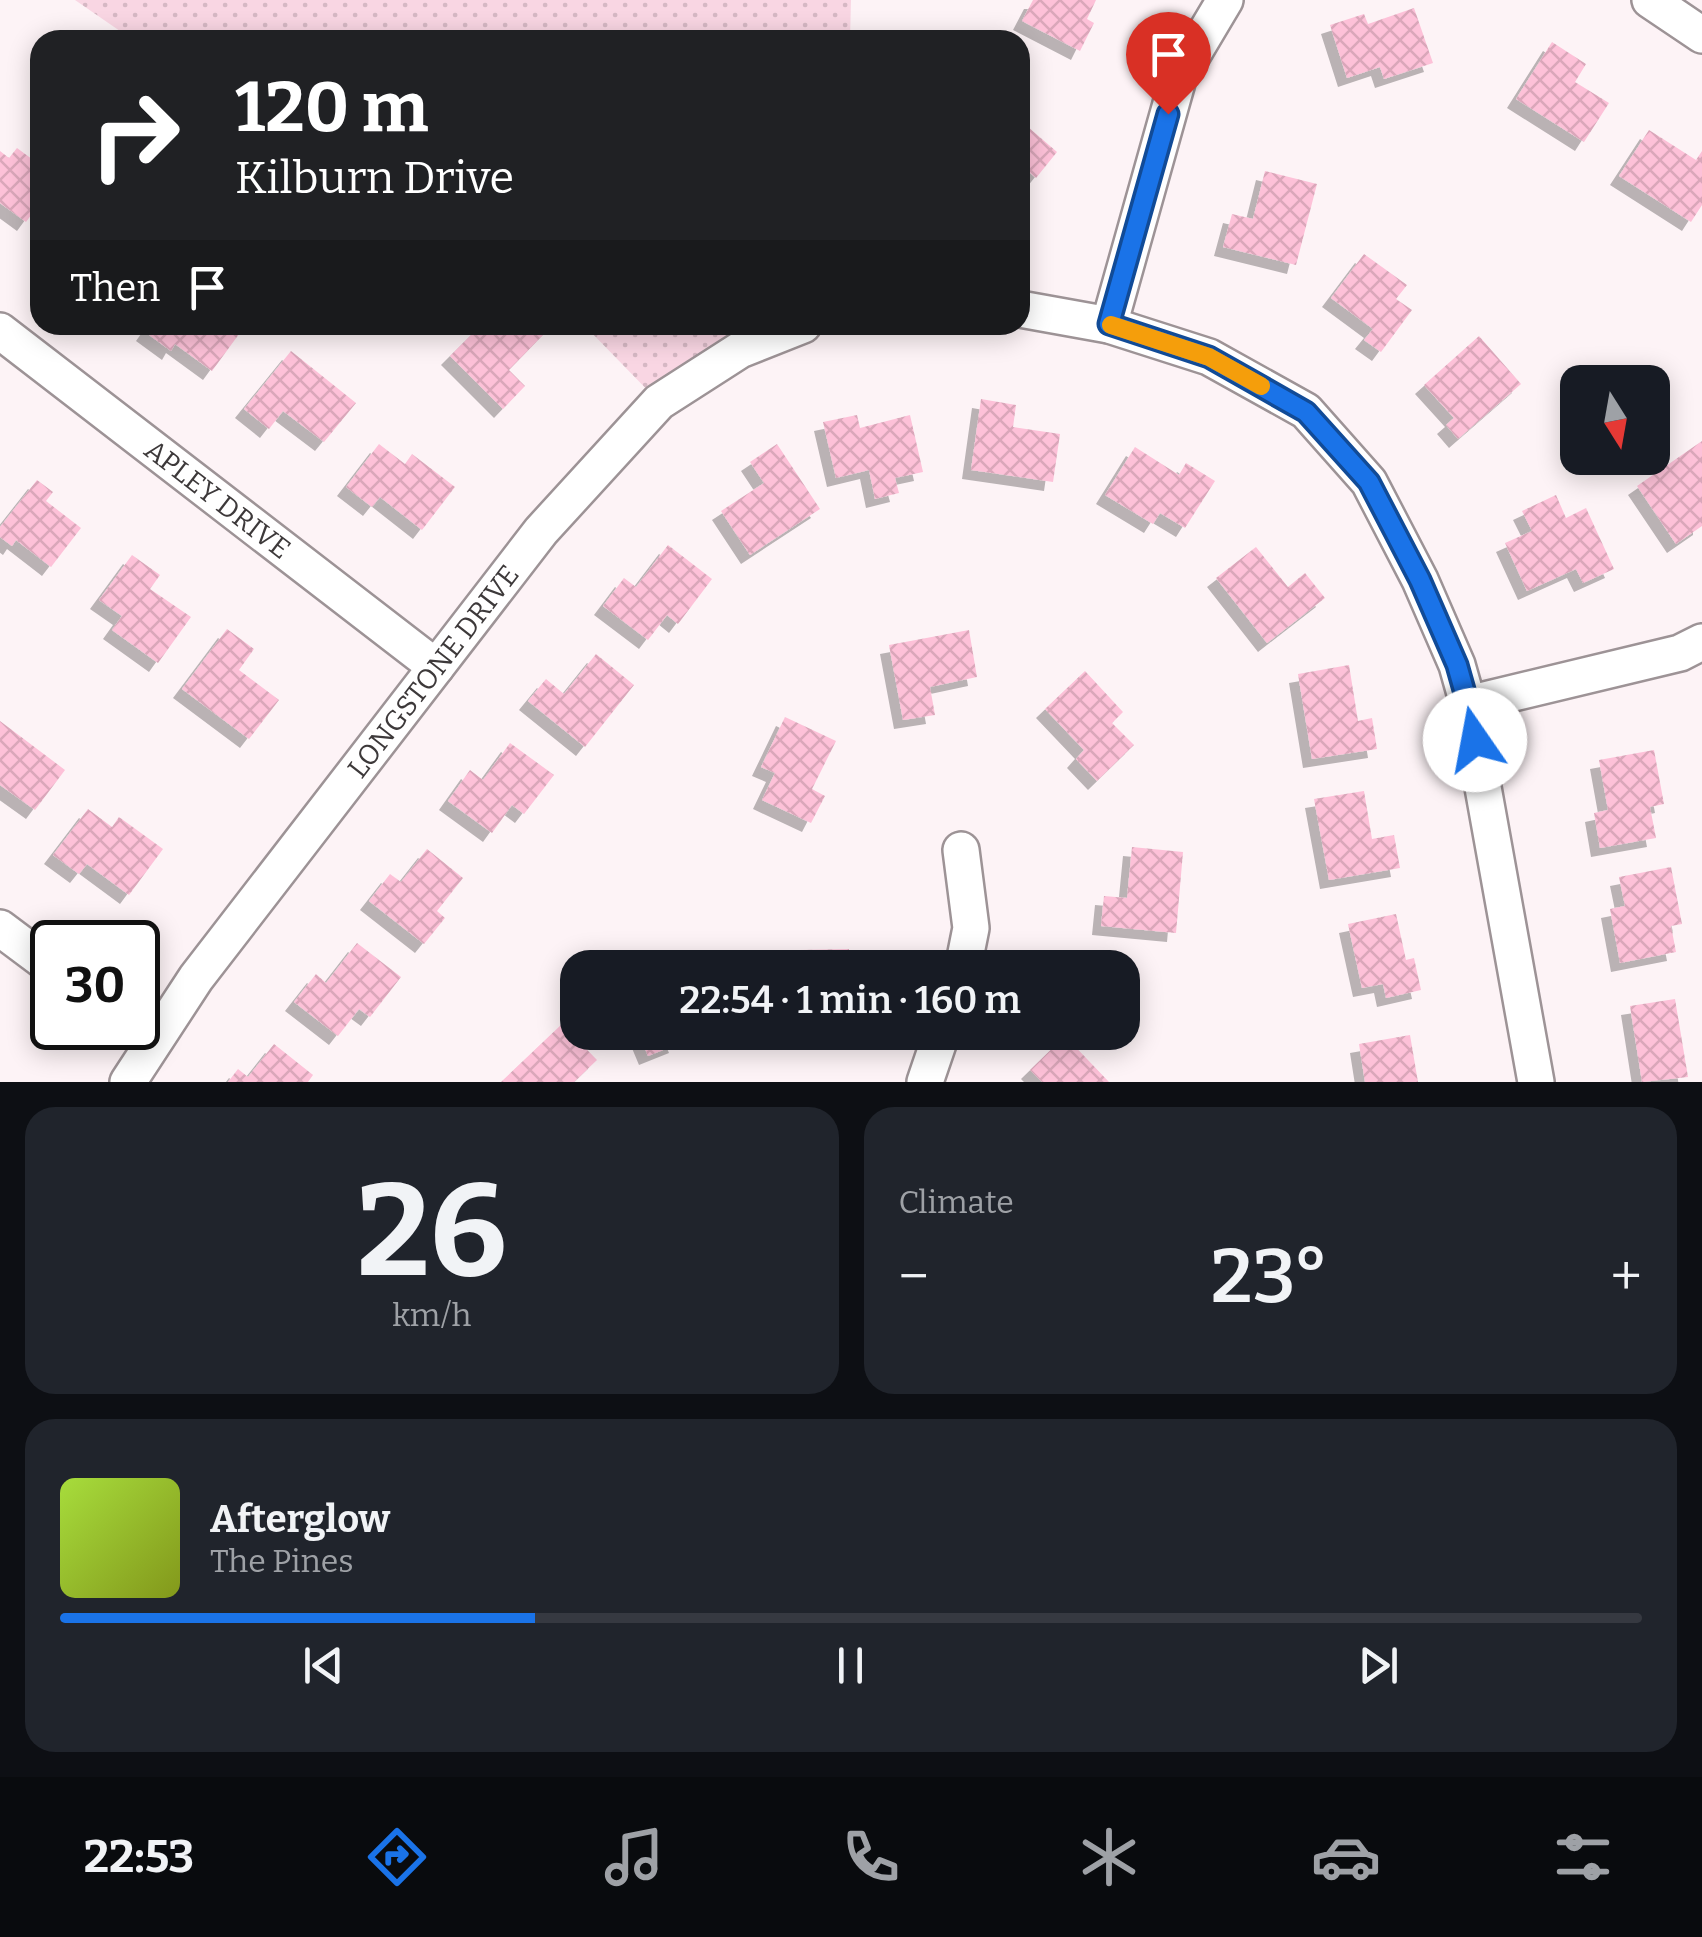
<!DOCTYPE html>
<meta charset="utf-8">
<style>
:root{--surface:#171b24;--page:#20242c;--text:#f1f3f6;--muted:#9ea1a6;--line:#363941;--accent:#1a73e8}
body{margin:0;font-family:Bitter,serif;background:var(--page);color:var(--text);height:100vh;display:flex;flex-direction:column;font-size:38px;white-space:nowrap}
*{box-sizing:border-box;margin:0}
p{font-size:32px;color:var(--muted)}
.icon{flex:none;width:55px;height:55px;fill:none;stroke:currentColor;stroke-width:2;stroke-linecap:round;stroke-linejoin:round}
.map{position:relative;height:1082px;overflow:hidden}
.panel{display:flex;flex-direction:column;gap:25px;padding:25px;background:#0d0f14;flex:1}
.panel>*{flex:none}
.guide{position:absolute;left:30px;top:30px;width:1000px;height:305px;border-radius:30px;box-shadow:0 5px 25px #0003;background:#202124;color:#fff;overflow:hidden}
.needle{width:65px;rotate:169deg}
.buttons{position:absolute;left:1560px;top:365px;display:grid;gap:20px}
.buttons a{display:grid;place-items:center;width:110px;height:110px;border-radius:20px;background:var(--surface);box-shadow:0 5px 25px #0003;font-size:50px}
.speed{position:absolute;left:30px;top:920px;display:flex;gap:20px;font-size:50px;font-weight:700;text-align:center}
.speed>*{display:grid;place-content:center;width:130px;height:130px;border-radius:50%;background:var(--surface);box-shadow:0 5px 25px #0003;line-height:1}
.speed .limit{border:5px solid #111;border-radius:15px;background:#fff;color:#111}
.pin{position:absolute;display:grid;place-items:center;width:85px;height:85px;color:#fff;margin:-102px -42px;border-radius:50% 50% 50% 0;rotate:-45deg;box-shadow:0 0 10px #0007}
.pin .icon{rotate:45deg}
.me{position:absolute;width:110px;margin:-55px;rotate:348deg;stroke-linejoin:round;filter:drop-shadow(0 0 8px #0008)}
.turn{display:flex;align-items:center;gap:35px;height:210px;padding:0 40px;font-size:45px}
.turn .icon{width:130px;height:130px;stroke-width:2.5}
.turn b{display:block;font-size:70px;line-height:85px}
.then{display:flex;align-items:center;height:95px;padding:0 40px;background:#0003;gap:20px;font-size:38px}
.big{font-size:75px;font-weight:600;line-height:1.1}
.panel .tile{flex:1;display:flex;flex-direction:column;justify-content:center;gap:15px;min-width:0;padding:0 35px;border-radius:30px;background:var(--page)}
.panel .dial{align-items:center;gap:0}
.dial b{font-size:130px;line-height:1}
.song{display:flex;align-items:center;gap:30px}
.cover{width:120px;height:120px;border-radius:15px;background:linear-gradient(135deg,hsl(80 70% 55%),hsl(70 70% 35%))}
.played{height:10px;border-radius:5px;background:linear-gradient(90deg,var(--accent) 30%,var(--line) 30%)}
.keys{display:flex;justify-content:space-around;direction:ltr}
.heat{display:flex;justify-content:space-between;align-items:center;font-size:55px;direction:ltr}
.panel .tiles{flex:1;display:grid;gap:25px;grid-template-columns:1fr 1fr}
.tile:last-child{grid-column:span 2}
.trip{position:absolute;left:560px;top:950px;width:580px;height:100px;border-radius:30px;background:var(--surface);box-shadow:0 5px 25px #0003;font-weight:600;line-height:100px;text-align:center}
.tab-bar{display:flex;height:160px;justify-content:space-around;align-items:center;background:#090b0e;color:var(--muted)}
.tab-bar .icon{width:70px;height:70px}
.tab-bar .active{color:var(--accent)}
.tab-bar b{font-size:45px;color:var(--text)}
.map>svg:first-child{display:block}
.park{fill:url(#park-dots)}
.building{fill:url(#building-cross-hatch);filter:url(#shadow)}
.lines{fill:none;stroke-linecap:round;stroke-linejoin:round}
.minor-casing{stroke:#9d9396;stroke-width:40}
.minor{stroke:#fff;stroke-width:35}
.route-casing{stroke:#114b97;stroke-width:25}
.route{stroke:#1a73e8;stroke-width:18}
.slow{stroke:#f59e0b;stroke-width:18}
.labels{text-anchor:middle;stroke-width:8;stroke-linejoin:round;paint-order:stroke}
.street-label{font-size:28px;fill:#3d393a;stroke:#fdf3f6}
</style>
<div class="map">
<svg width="1702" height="1082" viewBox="0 0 1702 1082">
<defs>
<pattern id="park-dots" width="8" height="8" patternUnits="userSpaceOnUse" patternTransform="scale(2.5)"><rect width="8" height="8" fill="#f9d6e3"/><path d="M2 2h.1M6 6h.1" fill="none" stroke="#d6b8c4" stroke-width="1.8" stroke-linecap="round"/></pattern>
<pattern id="building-cross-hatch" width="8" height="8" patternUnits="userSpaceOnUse" patternTransform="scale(2.5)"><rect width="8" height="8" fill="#fdc1d8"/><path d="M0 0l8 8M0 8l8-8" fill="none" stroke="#daa7ba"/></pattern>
<filter id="shadow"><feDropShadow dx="-9" dy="9" stdDeviation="0" flood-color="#0004"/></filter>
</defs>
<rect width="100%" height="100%" fill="#fdf3f6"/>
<!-- park -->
<path class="park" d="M75,0H851L850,40H133Z
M584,325H803L659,402Z"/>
<!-- building -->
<path class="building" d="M1033,0H1096L1087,19L1094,23L1080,51L1022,21Z
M1414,8L1433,63L1384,79L1380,67L1347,78L1330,25L1364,14L1368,24Z
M1552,42L1586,64L1575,82L1609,103L1584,142L1516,99Z
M1020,120L1057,152L1036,178L1020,164Z
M1649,130L1696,160L1702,151V205L1691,222L1619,176Z
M17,148L40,165V203L26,222L0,203V151L9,158Z
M1265,171L1317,184L1296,265L1223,247L1232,214L1253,219Z
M1364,254L1407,285L1396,299L1412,310L1381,352L1364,340L1373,329L1331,298Z
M150,325H235L242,330L212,371L175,344L171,351L145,332Z
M481,325H536L545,333L509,370L525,386L503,409L450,356Z
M1479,336L1521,384L1458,439L1446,425L1454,418L1424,385Z
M291,351L356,403L324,442L283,411L269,429L244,409Z
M981,399L1016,405L1013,427L1060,434L1053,482L971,470Z
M857,415L860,428L910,415L923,472L895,478L899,493L875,499L869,470L836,478L823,422Z
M1702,441V526L1676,544L1637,486Z
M379,444L405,464L412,454L455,487L422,530L380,497L372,507L346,487Z
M777,444L820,509L750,555L721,511L764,483L750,462Z
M1135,447L1179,475L1186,463L1215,481L1185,528L1160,513L1153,524L1105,495Z
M37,480L53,492L46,501L81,528L51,567L16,540L12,546L0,537V527Z
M1556,495L1566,518L1586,508L1614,569L1583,583L1576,569L1527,591L1505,543L1532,531L1522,511Z
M668,545L712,579L678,624L667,615L648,640L603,606L624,578L636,587Z
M1256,547L1288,587L1305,573L1325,598L1267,643L1216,578Z
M132,555L160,575L150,589L191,617L158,663L112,630L122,616L99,600Z
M227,629L254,649L239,670L279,700L249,739L182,689Z
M969,630L977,677L930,687L935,715L903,720L889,645Z
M596,654L634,685L585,747L528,701L546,679L564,694Z
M1349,665L1358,721L1372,718L1377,749L1312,759L1298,674Z
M1085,671L1123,712L1112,723L1134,745L1097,781L1076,759L1084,750L1045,709Z
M785,717L836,741L812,789L825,796L811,823L762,800L775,773L761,767Z
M0,721L65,770L35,810L0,785Z
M510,743L554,775L524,814L512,805L492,833L448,801L470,770L483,780Z
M1654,750L1664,804L1650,807L1656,838L1600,848L1594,813L1608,810L1599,760Z
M1364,791L1372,839L1394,835L1400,868L1329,880L1314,799Z
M88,809L112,827L119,817L163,849L129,895L87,864L79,874L53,855Z
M1132,847L1183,852L1176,933L1101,926L1104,896L1127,898Z
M427,849L463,878L437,911L445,918L424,944L369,901L390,874L401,882Z
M1671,867L1682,924L1671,926L1676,952L1620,963L1610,909L1625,906L1619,877Z
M1396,914L1406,960L1414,958L1421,990L1386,998L1383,984L1362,988L1348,924Z
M357,943L401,977L370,1017L359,1009L338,1036L294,1002L316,974L326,983Z
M849,949V968H799L800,950Z
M1675,999L1688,1077L1642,1082L1630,1006Z
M562,1024L597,1060L574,1082H501Z
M638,1032H673L678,1044L648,1056Z
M1410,1035L1418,1082H1365L1359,1044Z
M1065,1036L1109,1082H1042L1030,1070Z
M274,1044L313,1075L308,1082H228L238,1069L248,1077Z"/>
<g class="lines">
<defs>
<g id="minor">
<path d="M1650,0L1702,35"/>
<path d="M1020,309L1109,325L1209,357L1306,411L1369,482L1420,580L1457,665L1468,704L1536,1082"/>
<path d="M1109,325L1178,79L1225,0"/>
<path id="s1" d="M0,331L436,667"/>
<path d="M1468,704L1680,653L1702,642"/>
<path d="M961,850L971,928L963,968"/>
<path d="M0,928L52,967"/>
<path id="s2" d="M128,1082L196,978L541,531L659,402L740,350L803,325"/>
<path d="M925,1082L942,1032"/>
</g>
</defs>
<!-- minor casing -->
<use href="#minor" class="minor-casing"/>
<!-- minor -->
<use href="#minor" class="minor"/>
</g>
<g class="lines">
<defs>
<path id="route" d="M1168,114L1109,324L1209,357L1306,412L1369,482L1420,580L1457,665L1468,704L1475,740"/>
</defs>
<!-- route casing -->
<use href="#route" class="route-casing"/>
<!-- route -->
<use href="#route" class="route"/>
<!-- slow -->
<path class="slow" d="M1111,325L1209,357L1261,386"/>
</g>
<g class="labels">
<!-- street labels -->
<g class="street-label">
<text dy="10" stroke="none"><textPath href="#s1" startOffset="275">APLEY DRIVE</textPath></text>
<text dy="10" stroke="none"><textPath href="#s2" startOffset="512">LONGSTONE DRIVE</textPath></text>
</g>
</g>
</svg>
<div class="buttons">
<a><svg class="needle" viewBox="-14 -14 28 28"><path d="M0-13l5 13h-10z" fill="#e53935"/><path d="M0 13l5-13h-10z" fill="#9ea1a6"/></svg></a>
</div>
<div class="speed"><div class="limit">30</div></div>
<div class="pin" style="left:1168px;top:114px;background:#d93025"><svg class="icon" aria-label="arrive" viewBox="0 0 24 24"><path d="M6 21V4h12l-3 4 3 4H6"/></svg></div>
<svg class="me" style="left:1475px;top:740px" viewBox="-20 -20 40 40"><circle r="19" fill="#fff"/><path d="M0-13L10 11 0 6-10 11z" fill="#1a73e8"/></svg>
<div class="trip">22:54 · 1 min · 160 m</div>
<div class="guide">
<div class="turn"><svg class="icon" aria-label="right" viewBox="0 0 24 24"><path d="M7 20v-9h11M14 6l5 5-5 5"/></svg><div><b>120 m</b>Kilburn Drive</div></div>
<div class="then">Then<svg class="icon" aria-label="arrive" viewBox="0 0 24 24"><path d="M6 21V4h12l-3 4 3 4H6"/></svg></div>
</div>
</div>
<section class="panel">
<div class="tiles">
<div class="tile dial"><b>26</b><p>km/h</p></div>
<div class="tile"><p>Climate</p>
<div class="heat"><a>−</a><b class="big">23°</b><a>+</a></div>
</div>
<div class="tile">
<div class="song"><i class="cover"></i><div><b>Afterglow</b><p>The Pines</p></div></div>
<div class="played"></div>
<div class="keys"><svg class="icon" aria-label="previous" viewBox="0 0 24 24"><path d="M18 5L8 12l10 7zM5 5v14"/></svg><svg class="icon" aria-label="pause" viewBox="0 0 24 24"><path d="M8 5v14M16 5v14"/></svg><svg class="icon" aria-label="next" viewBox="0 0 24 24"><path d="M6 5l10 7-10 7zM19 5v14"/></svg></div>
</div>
</div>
</section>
<nav class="tab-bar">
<b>22:53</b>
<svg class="icon active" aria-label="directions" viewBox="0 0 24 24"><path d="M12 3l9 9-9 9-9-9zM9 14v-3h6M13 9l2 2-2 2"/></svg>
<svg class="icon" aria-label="music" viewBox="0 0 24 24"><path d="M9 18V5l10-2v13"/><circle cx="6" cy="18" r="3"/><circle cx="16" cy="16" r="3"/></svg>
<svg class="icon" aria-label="phone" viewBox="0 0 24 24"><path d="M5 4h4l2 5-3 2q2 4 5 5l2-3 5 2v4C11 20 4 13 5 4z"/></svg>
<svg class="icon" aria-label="climate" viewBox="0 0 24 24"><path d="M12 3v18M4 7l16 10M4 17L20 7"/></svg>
<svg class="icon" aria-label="car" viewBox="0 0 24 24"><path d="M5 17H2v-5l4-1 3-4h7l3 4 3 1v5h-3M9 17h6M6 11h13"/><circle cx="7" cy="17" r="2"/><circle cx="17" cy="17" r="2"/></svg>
<svg class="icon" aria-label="filters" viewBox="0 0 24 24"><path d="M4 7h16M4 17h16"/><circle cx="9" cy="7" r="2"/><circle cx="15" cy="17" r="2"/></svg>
</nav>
